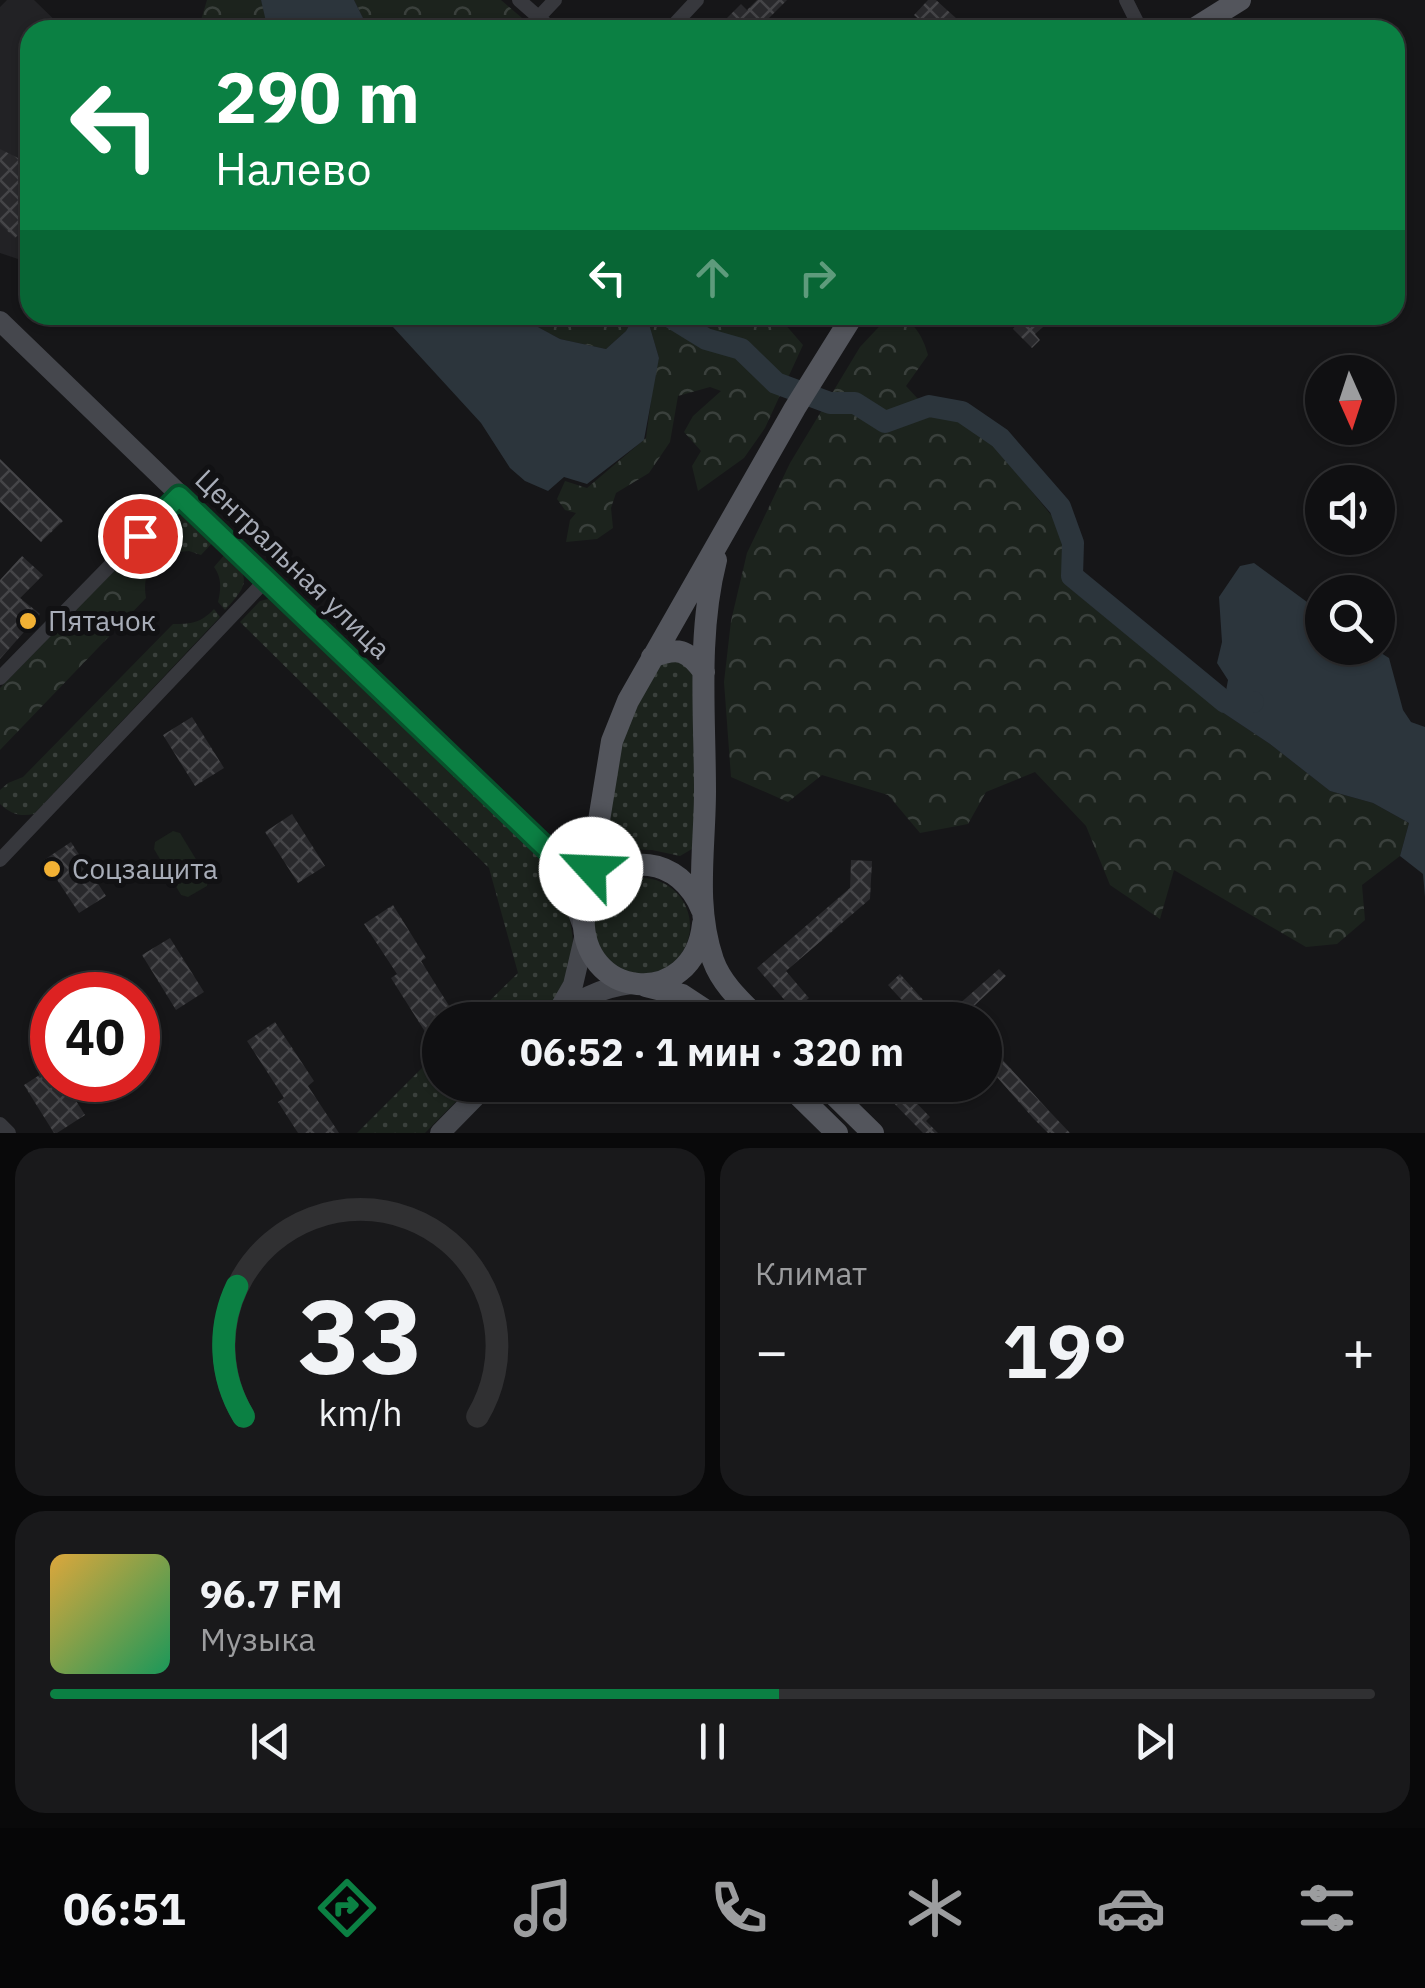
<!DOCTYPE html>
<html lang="ru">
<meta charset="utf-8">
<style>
:root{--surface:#101012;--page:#19191b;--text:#f1f3f6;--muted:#9c9d9f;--line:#303032;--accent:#0b8043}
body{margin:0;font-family:"IBM Plex Sans",sans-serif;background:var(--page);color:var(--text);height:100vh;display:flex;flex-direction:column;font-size:38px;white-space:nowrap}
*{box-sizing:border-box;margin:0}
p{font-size:32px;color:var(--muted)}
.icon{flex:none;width:55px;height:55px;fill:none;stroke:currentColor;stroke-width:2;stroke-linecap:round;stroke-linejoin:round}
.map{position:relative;height:1133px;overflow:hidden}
.sheet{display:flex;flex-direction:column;gap:15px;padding:15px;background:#09090a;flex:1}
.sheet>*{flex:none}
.banner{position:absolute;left:20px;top:20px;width:1385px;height:305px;border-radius:30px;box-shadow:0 2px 8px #0004,0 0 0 2px var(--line);background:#0b8043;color:#fff;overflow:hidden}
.needle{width:65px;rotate:177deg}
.tools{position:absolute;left:1305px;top:355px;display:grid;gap:20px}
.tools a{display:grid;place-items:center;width:90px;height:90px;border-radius:50%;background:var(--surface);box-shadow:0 2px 8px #0004,0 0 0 2px var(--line);font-size:50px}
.speed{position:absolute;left:30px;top:972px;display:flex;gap:20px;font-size:50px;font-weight:700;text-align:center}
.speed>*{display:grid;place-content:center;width:130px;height:130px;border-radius:50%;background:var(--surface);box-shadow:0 2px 8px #0004,0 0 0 2px var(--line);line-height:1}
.speed .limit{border:15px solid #d22;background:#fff;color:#111}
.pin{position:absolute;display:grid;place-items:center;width:85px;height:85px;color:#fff;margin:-42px;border:5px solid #fff;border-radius:50%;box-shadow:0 2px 10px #0007}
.me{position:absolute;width:110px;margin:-55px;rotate:295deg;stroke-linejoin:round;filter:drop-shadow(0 0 8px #0008)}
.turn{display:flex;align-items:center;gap:35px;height:210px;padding:0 30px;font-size:45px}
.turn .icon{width:130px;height:130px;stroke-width:2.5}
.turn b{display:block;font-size:70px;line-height:85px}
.lanes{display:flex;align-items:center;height:95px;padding:0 30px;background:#0003;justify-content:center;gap:50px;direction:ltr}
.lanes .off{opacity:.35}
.big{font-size:75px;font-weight:700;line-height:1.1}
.sheet .widget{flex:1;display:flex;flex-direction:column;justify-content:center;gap:15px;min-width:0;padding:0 35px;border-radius:30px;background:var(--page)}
.sheet .dial{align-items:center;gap:0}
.dial svg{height:260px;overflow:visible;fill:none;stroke:var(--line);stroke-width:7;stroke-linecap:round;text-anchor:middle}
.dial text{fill:var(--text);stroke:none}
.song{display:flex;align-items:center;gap:30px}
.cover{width:120px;height:120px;border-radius:15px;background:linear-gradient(135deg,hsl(40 70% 55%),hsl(150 70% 35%))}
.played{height:10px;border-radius:5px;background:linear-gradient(90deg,var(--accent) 55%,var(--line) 55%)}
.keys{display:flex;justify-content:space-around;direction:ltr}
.heat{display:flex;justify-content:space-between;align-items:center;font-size:55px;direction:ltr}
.sheet .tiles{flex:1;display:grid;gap:15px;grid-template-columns:1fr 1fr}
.widget:last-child{grid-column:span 2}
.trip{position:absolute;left:422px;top:1002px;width:580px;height:100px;border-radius:50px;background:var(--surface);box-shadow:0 2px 8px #0004,0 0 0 2px var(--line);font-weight:700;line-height:100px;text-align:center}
.tab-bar{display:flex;height:160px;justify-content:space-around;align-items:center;background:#060607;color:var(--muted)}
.tab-bar .icon{width:70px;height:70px}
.tab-bar .selected{color:var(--accent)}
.tab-bar b{font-size:45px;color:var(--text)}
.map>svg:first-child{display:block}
.built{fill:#222225}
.grass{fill:url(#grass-dots)}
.forest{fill:url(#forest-crowns)}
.pitch{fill:#1c231d}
.water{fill:#2c353c}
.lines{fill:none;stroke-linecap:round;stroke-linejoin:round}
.river{stroke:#2c353c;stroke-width:22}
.building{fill:url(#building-cross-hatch)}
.street{stroke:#37383d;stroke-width:14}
.secondary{stroke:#45474d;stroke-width:20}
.primary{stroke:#53555c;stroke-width:22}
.route-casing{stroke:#07532c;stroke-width:25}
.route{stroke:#0b8043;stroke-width:18}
.poi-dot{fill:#f2b134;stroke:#111113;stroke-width:4}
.labels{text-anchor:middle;stroke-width:10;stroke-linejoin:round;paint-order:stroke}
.street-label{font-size:28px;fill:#a8adb8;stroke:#111113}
.poi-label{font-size:28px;fill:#a8adb8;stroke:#111113;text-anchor:start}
</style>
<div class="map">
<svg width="1425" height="1133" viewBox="0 0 1425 1133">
<defs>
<pattern id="grass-dots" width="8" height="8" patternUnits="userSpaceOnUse" patternTransform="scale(2.5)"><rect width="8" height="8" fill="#1c231d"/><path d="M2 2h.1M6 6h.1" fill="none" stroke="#3a403c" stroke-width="1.8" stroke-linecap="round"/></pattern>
<pattern id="forest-crowns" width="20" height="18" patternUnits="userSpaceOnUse" patternTransform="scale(2.5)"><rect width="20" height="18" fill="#1c231d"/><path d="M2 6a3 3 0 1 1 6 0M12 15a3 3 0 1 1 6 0" fill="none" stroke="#3a403c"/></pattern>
<pattern id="building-cross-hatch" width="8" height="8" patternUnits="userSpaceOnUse" patternTransform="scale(2.5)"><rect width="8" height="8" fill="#29292c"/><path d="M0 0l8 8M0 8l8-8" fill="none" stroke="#454548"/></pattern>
</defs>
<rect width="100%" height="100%" fill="#161618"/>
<!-- built -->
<path class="built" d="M7,0H34L65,30H30V269L21,260L0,253V7Z"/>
<!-- grass -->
<path class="grass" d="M182,515L192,520L214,541L201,555L189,551L166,553L150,536L170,519Z
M226,553C252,578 248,585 225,610L218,602C221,589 222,578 214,567Z
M268,599L277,602L540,856C563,887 582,938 569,976C564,994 548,1007 536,1020H470L518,973L489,868L240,622L260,601Z
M214,609L220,617L34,814C20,817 11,814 0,804V790L8,783L23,777L173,624C191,624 201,623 214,609Z
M669,657L697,672L698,839L692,849L680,856L652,850L614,849L610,843L608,828L618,747L659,661Z
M594 926a48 48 0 1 1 96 0a48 48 0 1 1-96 0Z
M440,1050V1085H472L425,1133H357Z"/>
<!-- forest -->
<path class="forest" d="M207,0H261L266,17L260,30H198Z
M354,0H501L536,30H369Z
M516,315H635L626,331L606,349L560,339Z
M643,315H777L803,345L765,428L744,458L698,491L692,466L701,451L684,432L693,416L721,391L710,387L678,396L670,442L649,473L616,493L611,508L613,528L597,539L566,542L570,520L576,513L565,510L557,499L565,481L587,488L646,438L654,379L659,358L647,317Z
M890,315C912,316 923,336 928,355L906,386L918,399H937L950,413L993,444L1060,526L1066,585L1222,712L1270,744L1330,791L1373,803L1409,823L1400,856L1362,885L1365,920L1337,944L1306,947L1174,870L1160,919L1110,885L1086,826L1035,772L986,792L968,824L920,833L888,795L822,775L788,802L731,777L724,682L731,621L747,553L790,463L860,347Z
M141,543L157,557C147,571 143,581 146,598L0,750V688Z"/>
<!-- pitch -->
<path class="pitch" d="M173,831L180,833L208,879L207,886L188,897L181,895L154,849L155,842Z"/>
<!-- water -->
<path class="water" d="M261,0H354L369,30H268Z
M382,315H516L560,339L606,349L626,331L635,315L647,317L659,358L644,440L587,484L564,477L548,491L525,481L510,468L481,423Z
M1254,563L1322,613V648H1373L1389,658L1403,710L1411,722L1425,727V897L1423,874L1400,856L1409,823L1373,803L1330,791L1270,744L1222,712L1228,680L1217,663L1222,642L1219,597L1240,566Z"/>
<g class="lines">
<!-- river -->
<path class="river" d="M667,315L706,339L741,349L776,383L830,403H855L885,422L929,406L962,412L1000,438L1060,507L1073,543L1072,576L1225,702H1253"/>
</g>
<!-- building -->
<path class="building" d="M757,0H787L769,18L772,20L762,30H735L725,20L741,4L747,10Z
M928,0H936L969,30H931L914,15Z
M0,149L30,164V223L15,238L0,224Z
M1026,315H1057L1035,334L1040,340L1032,348L1013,329Z
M0,459L63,521L41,542L0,502Z
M22,556L43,575L20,598L40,614L0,659V580Z
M192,717L224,768L195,786L163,735Z
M292,814L325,866L298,883L265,832Z
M71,842L106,896L79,913L44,860Z
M851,860L872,861L870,899L786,971L809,998L794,1011L757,968L850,888Z
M393,905L426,958L421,961L458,1020H440V1030L429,1038L391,978L397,974L364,924Z
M170,938L204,992L176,1010L142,955Z
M999,969L1006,976L959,1020H901L912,1011L888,985L900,974L941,1020Z
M275,1022L314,1081L308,1086L339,1133H298L278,1102L284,1098L247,1041Z
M1001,1058L1049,1111L1070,1133H1048L1033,1118L989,1068Z
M52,1067V1080H63L85,1115L57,1133H54L24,1085Z
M876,1085H912L905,1091L930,1117L926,1121L938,1133H923Z"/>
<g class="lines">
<!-- street -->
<path class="street" d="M519,0L553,30
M1126,0L1141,30
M537,19L555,0
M669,30L697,0
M0,678L179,495
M0,860L266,580
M0,1124L9,1133"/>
<!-- secondary -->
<path class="secondary" d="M0,321L547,849C566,860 583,869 605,869
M548,851L569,889L582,924
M558,1011L573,985L584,938
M551,1020C577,1000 599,988 631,984
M440,1133L487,1085"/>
<!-- primary -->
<path class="primary" d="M1192,30L1240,0
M716,560C697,634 705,715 705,791C705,848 694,905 713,960C722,985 742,1002 760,1020
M652,657C678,647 687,649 704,672
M589,899C620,848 680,856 702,910
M703,924C694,1011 577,1001 584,912L612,741L628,701L795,408L853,315
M646,986L682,995L720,1020
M788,1085L837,1133
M824,1085L873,1133"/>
</g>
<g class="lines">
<defs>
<path id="route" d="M140,536L179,496L547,849L562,859L591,869"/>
</defs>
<!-- route casing -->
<use href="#route" class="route-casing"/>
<!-- route -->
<use href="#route" class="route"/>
</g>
<!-- markers -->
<g class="poi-dot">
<circle cx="28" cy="621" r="10"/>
<circle cx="52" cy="869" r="10"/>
</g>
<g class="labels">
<!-- street labels -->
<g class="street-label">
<text transform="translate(293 564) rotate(44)" y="10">Центральная улица</text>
</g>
<!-- poi labels -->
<g class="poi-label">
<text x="48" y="631">Пятачок</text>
<text x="72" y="879">Соцзащита</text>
</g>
</g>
</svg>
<div class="tools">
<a><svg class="needle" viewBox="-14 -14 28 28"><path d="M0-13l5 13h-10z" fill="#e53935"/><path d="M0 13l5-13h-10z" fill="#9c9d9f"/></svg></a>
<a><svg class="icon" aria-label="sound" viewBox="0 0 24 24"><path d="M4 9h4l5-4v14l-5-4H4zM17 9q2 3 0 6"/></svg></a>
<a><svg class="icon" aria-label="search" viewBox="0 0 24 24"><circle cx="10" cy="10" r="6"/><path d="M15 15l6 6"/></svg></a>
</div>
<div class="speed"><div class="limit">40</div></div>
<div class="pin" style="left:140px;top:536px;background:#d93025"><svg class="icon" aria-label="arrive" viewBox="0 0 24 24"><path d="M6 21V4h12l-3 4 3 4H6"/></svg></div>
<svg class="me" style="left:591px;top:869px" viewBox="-20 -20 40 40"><circle r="19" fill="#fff"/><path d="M0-13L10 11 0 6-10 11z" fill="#0b8043"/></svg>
<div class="trip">06:52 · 1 мин · 320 m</div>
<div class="banner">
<div class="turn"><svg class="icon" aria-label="left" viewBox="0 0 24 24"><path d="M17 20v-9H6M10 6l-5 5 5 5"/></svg><div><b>290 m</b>Налево</div></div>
<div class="lanes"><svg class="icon" aria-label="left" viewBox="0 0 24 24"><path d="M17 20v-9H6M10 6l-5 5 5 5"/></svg><svg class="icon off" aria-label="ahead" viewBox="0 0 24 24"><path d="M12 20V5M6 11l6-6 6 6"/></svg><svg class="icon off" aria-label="right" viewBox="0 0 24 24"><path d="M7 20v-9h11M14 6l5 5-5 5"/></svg></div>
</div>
</div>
<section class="sheet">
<div class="tiles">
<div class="widget dial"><svg viewBox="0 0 100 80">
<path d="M14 69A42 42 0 1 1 86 69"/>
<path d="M14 69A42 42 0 0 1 12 29" stroke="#0b8043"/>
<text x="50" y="56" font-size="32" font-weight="700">33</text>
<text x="50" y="72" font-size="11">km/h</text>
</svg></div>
<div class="widget"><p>Климат</p>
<div class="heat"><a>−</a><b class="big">19°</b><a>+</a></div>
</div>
<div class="widget">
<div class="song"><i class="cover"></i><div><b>96.7 FM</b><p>Музыка</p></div></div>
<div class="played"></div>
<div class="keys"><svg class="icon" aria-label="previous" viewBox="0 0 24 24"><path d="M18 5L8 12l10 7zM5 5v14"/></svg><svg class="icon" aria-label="pause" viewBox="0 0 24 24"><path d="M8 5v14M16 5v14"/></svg><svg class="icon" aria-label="next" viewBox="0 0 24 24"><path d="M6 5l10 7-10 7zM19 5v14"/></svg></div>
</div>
</div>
</section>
<nav class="tab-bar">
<b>06:51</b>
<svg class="icon selected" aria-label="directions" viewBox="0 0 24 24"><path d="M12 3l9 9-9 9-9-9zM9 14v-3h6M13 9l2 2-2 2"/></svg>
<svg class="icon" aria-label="music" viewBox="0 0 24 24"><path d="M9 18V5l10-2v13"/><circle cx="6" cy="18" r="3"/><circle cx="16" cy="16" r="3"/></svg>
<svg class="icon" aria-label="phone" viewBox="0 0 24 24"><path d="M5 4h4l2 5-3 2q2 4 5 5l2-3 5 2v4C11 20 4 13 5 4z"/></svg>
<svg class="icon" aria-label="climate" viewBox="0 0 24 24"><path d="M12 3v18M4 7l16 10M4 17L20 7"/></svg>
<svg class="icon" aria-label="car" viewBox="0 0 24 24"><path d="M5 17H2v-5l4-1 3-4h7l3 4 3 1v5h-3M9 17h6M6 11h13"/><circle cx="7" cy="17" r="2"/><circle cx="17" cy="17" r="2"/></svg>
<svg class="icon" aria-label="filters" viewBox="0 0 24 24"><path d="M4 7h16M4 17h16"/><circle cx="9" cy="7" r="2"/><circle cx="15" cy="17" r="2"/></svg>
</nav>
